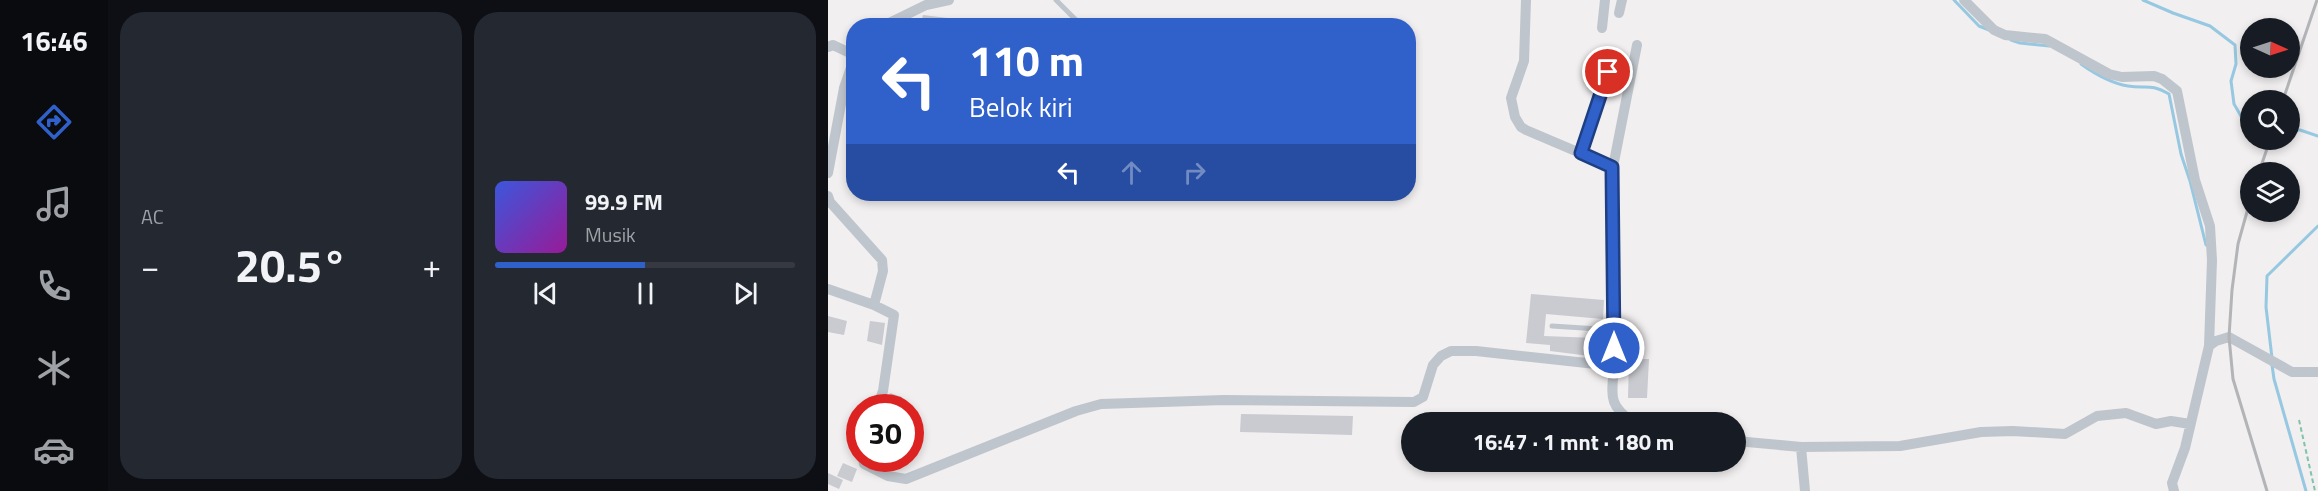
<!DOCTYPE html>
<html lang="id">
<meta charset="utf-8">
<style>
:root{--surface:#171b24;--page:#242831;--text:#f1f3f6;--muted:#9ea1a6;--line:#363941;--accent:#3061cb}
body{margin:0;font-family:"Titillium Web",sans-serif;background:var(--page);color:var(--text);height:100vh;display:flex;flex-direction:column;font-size:22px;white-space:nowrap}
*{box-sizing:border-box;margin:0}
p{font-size:20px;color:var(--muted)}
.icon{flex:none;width:33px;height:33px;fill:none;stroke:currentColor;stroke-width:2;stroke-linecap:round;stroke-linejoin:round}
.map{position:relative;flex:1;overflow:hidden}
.panel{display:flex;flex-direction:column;gap:12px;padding:12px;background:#0d0f14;width:720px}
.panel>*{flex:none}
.guide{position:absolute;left:18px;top:18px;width:570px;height:183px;border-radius:24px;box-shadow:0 3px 9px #0003;background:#3061cb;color:#fff;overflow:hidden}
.needle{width:39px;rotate:93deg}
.fabs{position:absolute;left:1412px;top:18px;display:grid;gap:12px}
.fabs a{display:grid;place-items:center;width:60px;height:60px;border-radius:50%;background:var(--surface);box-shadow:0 3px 9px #0003;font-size:30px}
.speed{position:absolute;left:18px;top:394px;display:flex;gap:12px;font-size:30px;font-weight:700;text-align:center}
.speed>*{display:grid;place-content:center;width:78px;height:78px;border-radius:50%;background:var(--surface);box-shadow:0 3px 9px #0003;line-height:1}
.speed .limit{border:9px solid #d22;background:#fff;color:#111}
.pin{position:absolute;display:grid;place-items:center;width:51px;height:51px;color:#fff;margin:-26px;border:3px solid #fff;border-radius:50%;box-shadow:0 2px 6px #0007}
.me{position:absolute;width:66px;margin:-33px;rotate:0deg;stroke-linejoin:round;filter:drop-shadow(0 0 4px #0008)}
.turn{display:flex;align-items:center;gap:21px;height:126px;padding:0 24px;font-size:27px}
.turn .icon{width:78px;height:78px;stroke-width:2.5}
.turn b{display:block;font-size:42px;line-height:51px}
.lanes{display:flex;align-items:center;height:57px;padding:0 24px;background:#0003;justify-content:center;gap:30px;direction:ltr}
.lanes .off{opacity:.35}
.big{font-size:45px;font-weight:700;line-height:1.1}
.panel .tile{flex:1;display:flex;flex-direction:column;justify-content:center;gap:9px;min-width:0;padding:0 21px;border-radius:24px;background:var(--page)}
.song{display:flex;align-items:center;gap:18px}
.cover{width:72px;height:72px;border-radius:9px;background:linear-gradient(135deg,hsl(230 70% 55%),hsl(300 70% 35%))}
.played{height:6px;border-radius:3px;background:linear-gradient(90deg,var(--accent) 50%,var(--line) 50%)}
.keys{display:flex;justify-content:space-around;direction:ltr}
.heat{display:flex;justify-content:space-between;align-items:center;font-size:33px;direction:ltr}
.panel .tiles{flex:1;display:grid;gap:12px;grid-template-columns:repeat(2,1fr)}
.trip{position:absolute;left:573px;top:412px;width:345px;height:60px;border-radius:30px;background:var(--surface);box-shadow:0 3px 9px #0003;font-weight:700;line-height:60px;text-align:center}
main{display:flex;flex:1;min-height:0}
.menu{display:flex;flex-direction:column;width:108px;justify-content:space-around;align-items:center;background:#090b0e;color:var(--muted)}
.menu .icon{width:42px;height:42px}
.menu .selected{color:var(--accent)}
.menu b{font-size:27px;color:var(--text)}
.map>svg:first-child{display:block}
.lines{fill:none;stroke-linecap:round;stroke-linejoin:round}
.stream{stroke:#96c8e1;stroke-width:3}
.building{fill:#c9cbd1}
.path{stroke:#7fc3aa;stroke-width:2;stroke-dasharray:4.5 3;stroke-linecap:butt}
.lane{stroke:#bfc5cc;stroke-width:5}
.street{stroke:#bfc5cc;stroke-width:10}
.rail{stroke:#b2b4b8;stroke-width:3}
.route-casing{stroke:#1f3f84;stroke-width:15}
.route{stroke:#3061cb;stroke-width:10}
</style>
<main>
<nav class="menu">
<b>16:46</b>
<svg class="icon selected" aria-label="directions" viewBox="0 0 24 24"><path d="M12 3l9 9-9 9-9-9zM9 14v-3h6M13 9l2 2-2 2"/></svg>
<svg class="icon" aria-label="music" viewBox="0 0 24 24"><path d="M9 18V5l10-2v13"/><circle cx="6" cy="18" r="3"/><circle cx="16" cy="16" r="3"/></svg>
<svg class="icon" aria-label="phone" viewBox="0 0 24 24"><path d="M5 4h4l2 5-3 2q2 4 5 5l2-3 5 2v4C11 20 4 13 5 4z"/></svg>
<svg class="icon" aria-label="climate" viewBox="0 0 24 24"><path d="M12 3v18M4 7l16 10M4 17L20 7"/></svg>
<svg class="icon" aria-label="car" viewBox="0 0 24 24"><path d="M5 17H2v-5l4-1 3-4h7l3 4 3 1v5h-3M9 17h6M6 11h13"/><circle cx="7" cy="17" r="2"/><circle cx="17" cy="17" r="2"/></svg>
</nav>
<section class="panel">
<div class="tiles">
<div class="tile"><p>AC</p>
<div class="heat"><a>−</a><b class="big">20.5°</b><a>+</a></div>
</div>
<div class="tile">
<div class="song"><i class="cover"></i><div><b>99.9 FM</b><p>Musik</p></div></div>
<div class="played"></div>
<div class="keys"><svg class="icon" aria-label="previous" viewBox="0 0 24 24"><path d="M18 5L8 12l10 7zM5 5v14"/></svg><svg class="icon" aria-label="pause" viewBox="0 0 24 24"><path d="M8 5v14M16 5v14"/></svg><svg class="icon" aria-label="next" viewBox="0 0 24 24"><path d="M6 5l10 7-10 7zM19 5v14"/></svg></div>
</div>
</div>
</section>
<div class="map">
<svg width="1490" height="491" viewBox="0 0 1490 491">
<rect width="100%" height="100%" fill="#f1efef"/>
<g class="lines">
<!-- stream -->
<path class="stream" d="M1126,0L1151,26L1161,30
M1315,0L1345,13L1382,26L1407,45L1408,64L1403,81L1406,104L1417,123L1422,125
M1183,40L1192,43L1221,46
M1253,64C1267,74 1282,83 1300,86C1319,89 1322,83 1341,94L1353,154L1362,181L1378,245
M1461,130H1472L1490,136
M1444,358L1438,307L1439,276L1490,226
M1444,365L1446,379L1478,491"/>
</g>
<!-- building -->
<path class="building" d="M95,15L136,20V26H92Z
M703,294L776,300L775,319L718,314L716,336L767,338V342L778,343V358L722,351V345L698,343Z
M0,316L19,321L16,335L0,332Z
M42,321L57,323L54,345L39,341Z
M801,359H821L819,398H800Z
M62,393L74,397L71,407L59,403Z
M413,414L525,416L524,435L412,432Z
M15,463L29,469L24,482L9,476Z
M0,473L15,480L11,489L0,484Z"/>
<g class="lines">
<!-- path -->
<path class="path" d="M1471,420L1487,491"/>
<!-- lane -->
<path class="lane" d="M228,0L254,26
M724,326L786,330"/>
<!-- street -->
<path class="street" d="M698,0L696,61L683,98L687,117L693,127L698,130L785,167L786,366C784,395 779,405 806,423
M1136,0L1166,30L1177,35L1217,39L1281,74L1294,77L1326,76L1334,79L1349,91L1367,180L1382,226L1384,260L1381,346
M791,13L794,0
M55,26L98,5L121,0
M774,28L777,0
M0,47L5,45L26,55
M753,153L786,52
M785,167L809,45
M0,173L16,88L26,59
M0,196L2,202L54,260L55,271L46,305
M0,289L46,305L66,315L55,391L49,408
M908,441L973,447L1072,446L1153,432L1185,431L1237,434L1269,416L1298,413L1328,424L1343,421L1362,424
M973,447L977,491
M35,459L36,464L60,476L78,479L248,411L273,404L396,400L586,402L595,397L605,365L613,356L623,351H648L786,366
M1346,491L1344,483L1357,448L1381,346L1388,341L1401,337L1464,372H1490"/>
<!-- rail -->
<path class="rail" d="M1455,100L1489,0
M1431,172L1442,140
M1422,201L1410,244L1404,290L1401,337L1405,379L1439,491"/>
</g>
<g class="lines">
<defs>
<path id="route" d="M780,72L753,153L784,167L786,348"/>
</defs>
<!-- route casing -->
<use href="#route" class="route-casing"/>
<!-- route -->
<use href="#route" class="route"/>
</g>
</svg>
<div class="fabs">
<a><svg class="needle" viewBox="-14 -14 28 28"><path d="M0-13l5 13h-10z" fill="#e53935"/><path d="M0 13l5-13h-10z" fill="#9ea1a6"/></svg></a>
<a><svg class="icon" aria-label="search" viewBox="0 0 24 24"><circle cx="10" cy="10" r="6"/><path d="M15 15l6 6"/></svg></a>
<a><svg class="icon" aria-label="layers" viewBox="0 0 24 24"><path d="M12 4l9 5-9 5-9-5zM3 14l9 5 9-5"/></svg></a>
</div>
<div class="speed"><div class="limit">30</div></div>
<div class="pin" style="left:780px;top:72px;background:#d93025"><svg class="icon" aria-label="arrive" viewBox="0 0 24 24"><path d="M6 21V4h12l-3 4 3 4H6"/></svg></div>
<svg class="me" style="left:786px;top:348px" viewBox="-20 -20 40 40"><circle r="17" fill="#3061cb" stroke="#fff" stroke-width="3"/><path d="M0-11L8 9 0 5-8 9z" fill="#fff"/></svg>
<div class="trip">16:47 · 1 mnt · 180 m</div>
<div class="guide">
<div class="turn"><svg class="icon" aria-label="left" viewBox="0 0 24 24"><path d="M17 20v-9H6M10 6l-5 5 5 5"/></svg><div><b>110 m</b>Belok kiri</div></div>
<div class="lanes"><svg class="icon" aria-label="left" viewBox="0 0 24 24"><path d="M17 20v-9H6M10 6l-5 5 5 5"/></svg><svg class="icon off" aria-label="ahead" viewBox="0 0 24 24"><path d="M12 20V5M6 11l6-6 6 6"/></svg><svg class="icon off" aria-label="right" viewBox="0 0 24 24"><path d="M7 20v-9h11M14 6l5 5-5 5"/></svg></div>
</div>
</div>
</main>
